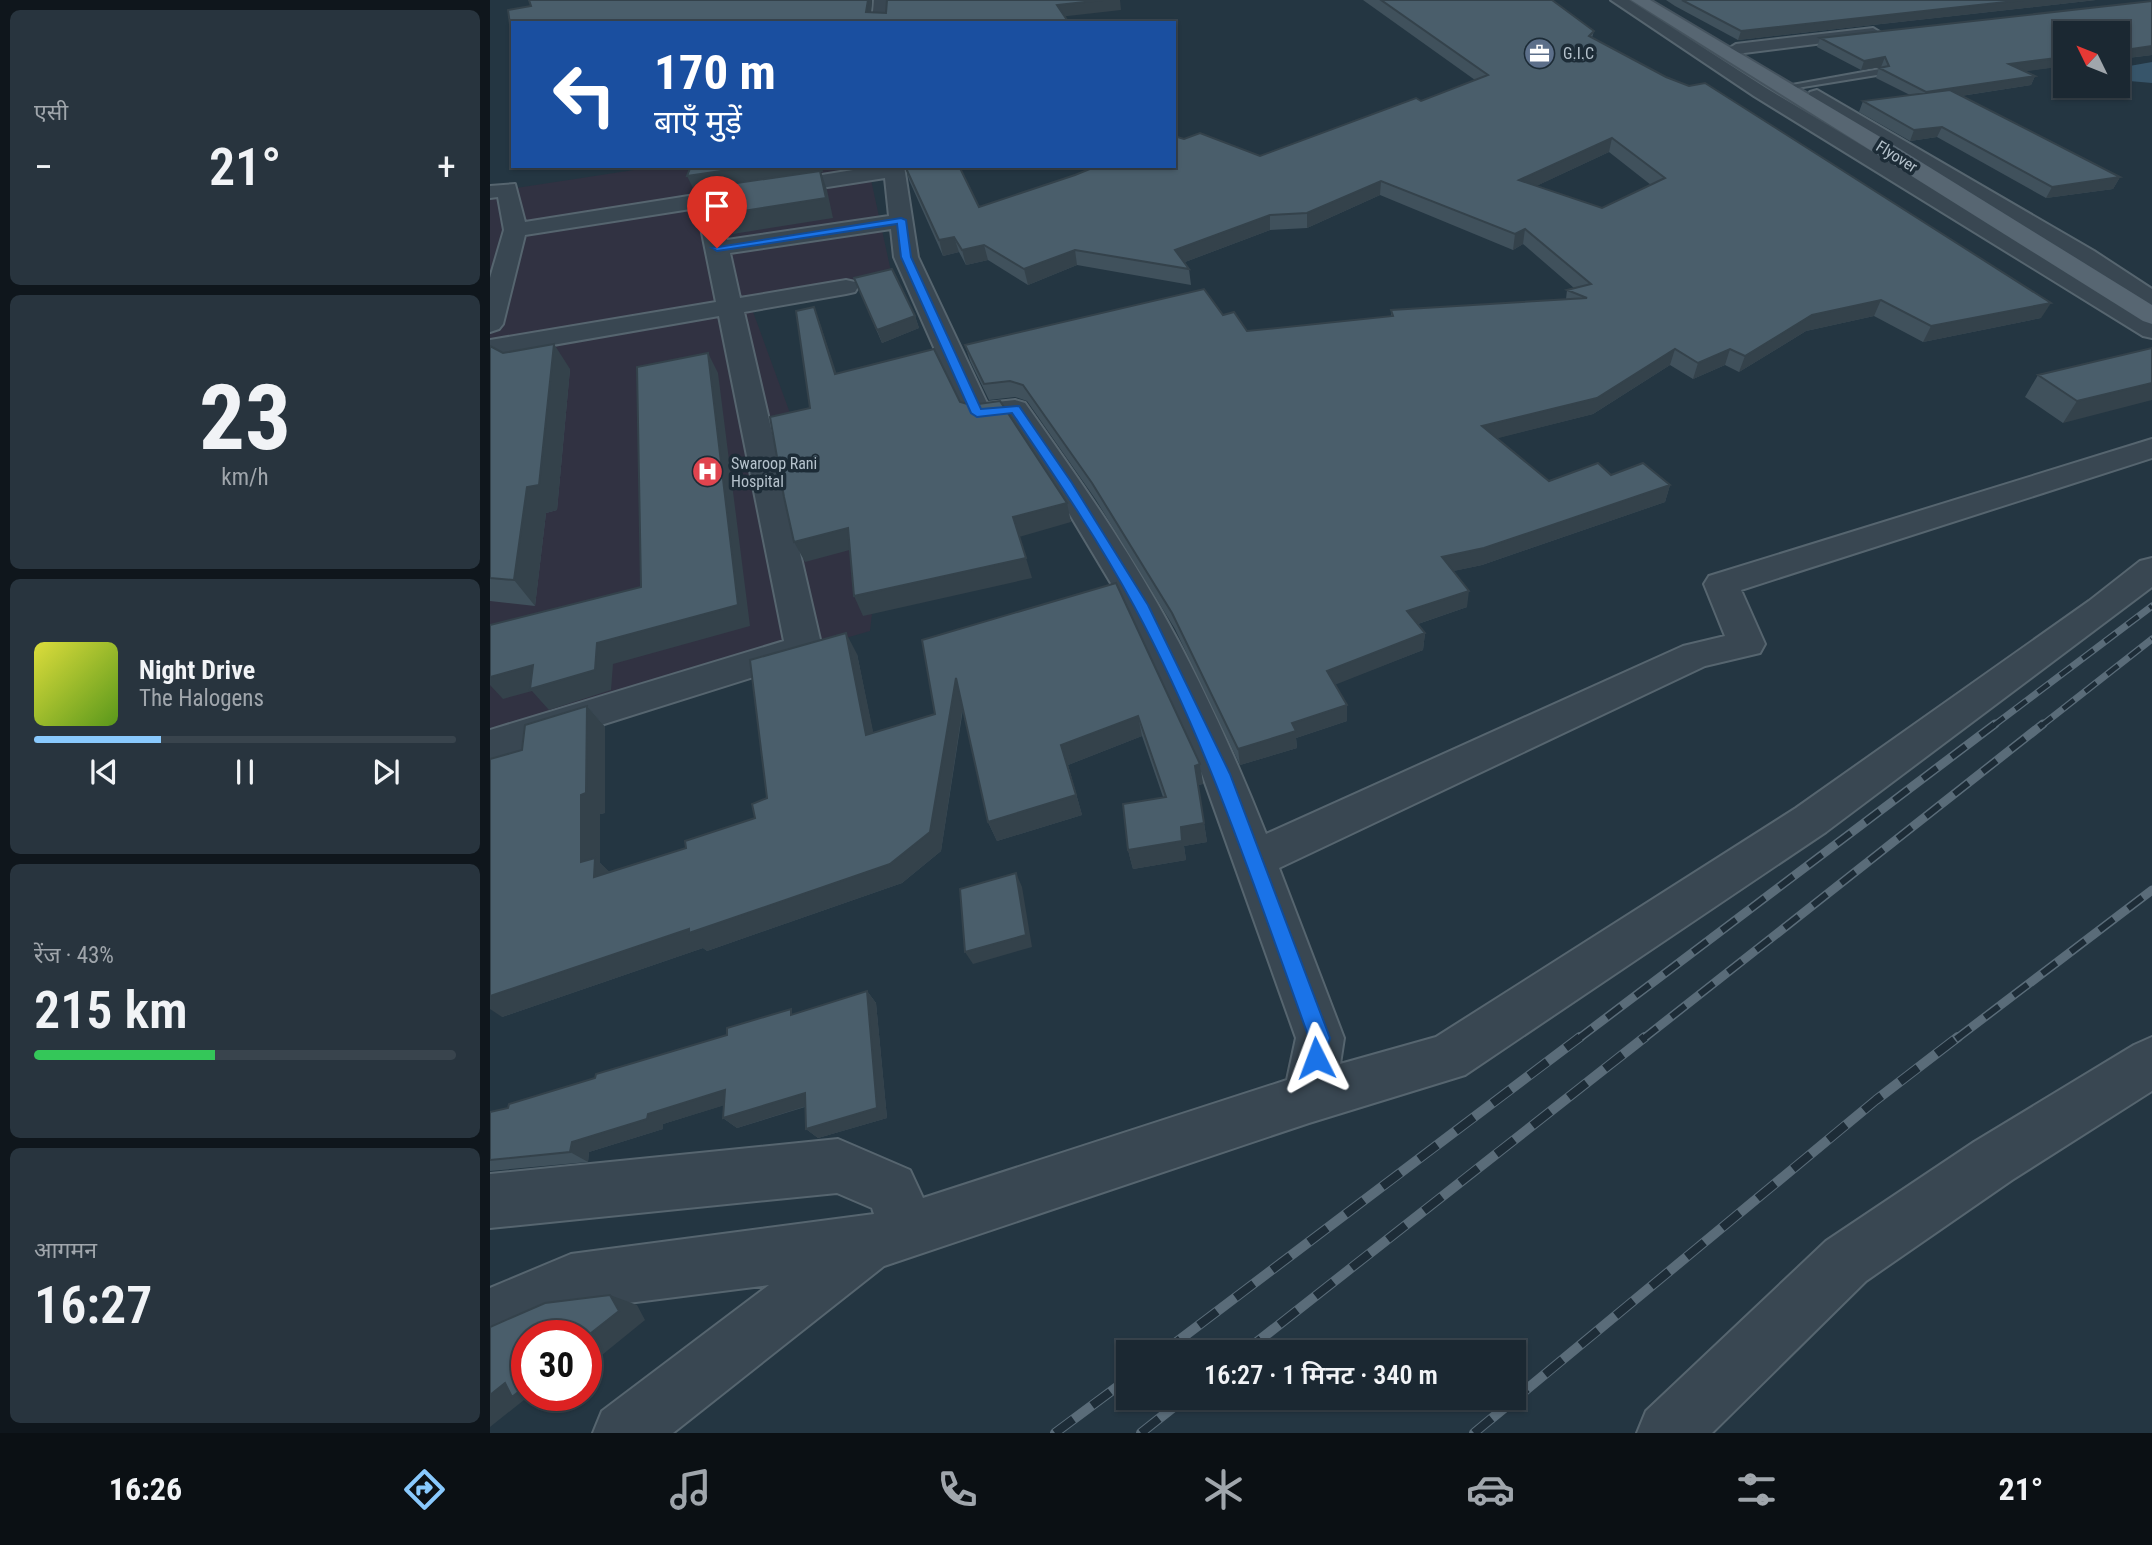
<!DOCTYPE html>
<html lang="hi">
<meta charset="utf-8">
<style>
:root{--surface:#1b2832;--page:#28343e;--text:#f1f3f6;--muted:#a0a6ac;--line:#39444d;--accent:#89c9fd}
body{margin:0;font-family:"Roboto Condensed","Noto Sans Devanagari",sans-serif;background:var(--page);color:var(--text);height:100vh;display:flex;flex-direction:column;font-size:26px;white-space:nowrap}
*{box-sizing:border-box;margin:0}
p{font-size:23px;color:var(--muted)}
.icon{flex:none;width:38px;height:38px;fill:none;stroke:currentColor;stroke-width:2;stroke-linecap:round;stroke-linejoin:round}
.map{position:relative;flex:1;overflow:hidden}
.panel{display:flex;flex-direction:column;gap:10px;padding:10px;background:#0f161c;width:490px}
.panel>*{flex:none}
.top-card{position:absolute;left:21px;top:21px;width:665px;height:147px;border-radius:0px;box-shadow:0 2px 5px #0004,0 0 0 2px var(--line);background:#1a4fa0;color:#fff;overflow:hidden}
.needle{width:46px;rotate:313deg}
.tools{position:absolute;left:1563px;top:21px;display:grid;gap:14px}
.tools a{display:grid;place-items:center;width:77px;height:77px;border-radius:0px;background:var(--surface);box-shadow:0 2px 5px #0004,0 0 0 2px var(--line);font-size:35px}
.speed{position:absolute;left:21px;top:1320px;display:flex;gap:14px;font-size:35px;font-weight:700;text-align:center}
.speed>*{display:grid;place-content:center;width:91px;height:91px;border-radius:50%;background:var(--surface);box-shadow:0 2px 5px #0004,0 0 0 2px var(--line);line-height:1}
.speed .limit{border:10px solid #d22;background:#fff;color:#111}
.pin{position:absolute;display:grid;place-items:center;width:60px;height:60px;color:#fff;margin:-72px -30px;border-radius:50% 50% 50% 0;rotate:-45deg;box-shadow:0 0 7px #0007}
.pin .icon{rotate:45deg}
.me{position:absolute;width:77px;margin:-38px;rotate:357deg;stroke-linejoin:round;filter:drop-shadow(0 0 5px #0008)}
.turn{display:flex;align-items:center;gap:24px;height:147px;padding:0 28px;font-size:32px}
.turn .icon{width:91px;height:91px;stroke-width:2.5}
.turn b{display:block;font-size:49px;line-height:60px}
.big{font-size:52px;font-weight:600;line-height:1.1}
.panel .tile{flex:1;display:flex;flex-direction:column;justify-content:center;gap:10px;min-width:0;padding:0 24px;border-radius:10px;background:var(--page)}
.panel .dial{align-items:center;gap:0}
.dial b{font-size:91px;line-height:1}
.song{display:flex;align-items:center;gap:21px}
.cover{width:84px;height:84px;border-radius:10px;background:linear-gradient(135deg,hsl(60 70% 55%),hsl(90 70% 35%))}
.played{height:7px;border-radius:4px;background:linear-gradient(90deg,var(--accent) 30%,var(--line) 30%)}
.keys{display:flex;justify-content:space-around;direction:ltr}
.heat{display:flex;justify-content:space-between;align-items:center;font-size:38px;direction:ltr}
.charge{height:10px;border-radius:5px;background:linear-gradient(90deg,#34c759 43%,var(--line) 0)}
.trip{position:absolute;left:626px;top:1340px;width:410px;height:70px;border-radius:0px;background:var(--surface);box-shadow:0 2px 5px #0004,0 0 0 2px var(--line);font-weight:600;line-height:70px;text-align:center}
.menu{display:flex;height:112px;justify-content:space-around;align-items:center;background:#0b1014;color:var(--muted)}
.menu .icon{width:49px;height:49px}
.menu .selected{color:var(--accent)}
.menu b{font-size:32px;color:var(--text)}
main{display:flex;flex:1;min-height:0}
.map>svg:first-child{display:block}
.medical{fill:#313242}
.water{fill:#37556a}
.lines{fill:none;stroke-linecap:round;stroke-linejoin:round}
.lane-casing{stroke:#56656f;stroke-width:4}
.street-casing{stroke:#56656f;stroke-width:4}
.primary-casing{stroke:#45535e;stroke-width:4}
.lane{fill:#394752;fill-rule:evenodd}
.street{fill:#394752;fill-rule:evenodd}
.primary{fill:#576672;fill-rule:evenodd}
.rail-far2-casing{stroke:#5a6c79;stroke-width:7}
.rail-far1-casing{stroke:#5a6c79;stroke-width:9}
.rail-casing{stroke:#5a6c79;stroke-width:10}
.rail-far2{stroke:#1d2c37;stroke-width:4.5;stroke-dasharray:14;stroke-linecap:butt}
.rail-far1{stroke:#1d2c37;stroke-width:6;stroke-dasharray:18;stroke-linecap:butt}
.rail{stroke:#1d2c37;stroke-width:8;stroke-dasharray:23;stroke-linecap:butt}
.wall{fill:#40515c;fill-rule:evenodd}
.shaded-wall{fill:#34424b}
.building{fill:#4a5e6b;stroke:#34424b;stroke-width:2;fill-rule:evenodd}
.route{fill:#1a73e8;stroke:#114b97;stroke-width:2}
.labels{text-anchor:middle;stroke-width:7;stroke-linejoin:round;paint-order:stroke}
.far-poi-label{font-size:16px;fill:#b5c2cc;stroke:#1d2c37;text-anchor:start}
.far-street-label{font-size:16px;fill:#b5c2cc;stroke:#1d2c37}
</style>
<main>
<section class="panel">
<div class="tile"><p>एसी</p>
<div class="heat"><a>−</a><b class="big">21°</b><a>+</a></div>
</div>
<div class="tile dial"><b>23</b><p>km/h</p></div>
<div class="tile">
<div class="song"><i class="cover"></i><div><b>Night Drive</b><p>The Halogens</p></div></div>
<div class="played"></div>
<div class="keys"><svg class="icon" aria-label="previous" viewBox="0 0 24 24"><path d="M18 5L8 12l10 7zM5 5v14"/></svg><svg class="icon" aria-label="pause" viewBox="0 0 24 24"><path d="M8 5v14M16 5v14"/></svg><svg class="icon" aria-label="next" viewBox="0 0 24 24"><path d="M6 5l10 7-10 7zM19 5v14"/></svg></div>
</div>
<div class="tile"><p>रेंज · 43%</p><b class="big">215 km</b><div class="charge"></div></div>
<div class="tile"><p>आगमन</p><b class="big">16:27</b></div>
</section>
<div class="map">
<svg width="1662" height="1433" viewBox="0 0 1662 1433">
<rect width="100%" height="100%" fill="#243642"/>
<!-- medical -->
<path class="medical" d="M170,166H378L402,276L262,309L304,424L387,570L380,631L0,742V192Z"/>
<!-- water -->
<path class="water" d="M1662,62V83L1628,80V68Z"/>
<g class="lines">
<defs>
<path id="lane" d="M1390,69L1393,74L1307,88L1302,85Z"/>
<path id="street" d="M384,0H400L398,23H382Z
M1121,0H1139L1276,88L1662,319V338L1653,336L1264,96Z
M1383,28L1391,33L1389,36L1246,54L1238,49L1246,44Z
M1327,90L1604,251L1662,289V308L1653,305L1588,261L1320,100L1318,96L1320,92Z
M388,166H414L428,257L497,403L525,400L535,403C581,468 628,534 667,603C709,676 745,756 776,834L1193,646L1235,636L1214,584L1219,576L1662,439V458L1251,590L1275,644L1270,653L1215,666L789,868L854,1038L850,1064L946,1037L1306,808L1599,601L1650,561L1662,558V587L1336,832L975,1075L819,1123L394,1266L183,1433H103L112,1411L279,1285L83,1310L0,1346V1288L81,1254L384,1214L382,1208L347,1193L0,1228V1174L348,1139L420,1170L433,1198L797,1080L806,1038L712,774L634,605L561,483L517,418L487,422L477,419L473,413L404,257L401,229L240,253L250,298L356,280L365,282L368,287L365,292L356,294L254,312L332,648L327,657L0,760V730L294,641L229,316L0,356V340L226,302L207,208L35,235L13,324L9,329L0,332V278L14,230L8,197L0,198V186L25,184L35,222ZM395,178L399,216L237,240L228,204Z
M1662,1037V1091L1522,1180L1376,1281L1222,1433H1147L1156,1411L1336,1241L1484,1142L1644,1045Z"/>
<path id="primary" d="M1141,0H1160L1402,144L1662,305V324L1653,321Z"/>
</defs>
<!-- lane casing -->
<use href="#lane" class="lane-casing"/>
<!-- street casing -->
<use href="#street" class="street-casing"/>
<!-- primary casing -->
<use href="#primary" class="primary-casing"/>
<!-- lane -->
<use href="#lane" class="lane"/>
<!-- street -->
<use href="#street" class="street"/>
<!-- primary -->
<use href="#primary" class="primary"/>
<defs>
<path id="rail-far2" d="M1503,726L1662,606
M1551,726L1662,639"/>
<path id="rail-far1" d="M1088,1039L1505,724
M1153,1039L1553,724
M1466,1039L1662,890"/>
<path id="rail" d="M672,1353L1090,1037
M753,1353L1155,1037
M565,1433L639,1378
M651,1433L695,1398
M984,1433L1386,1100L1468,1037"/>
</defs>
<!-- rail-far2 casing -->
<use href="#rail-far2" class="rail-far2-casing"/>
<!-- rail-far1 casing -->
<use href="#rail-far1" class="rail-far1-casing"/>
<!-- rail casing -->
<use href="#rail" class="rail-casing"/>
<!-- rail-far2 -->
<use href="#rail-far2" class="rail-far2"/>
<!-- rail-far1 -->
<use href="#rail-far1" class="rail-far1"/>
<!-- rail -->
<use href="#rail" class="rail"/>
</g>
<!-- wall -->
<path class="wall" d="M873,0H1062L1104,31L1102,38L1551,318L1433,342L1384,316L1316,331L1249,372L1235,365L1203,379L1180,365L1103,414L1007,438L1059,481L1121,475L1180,485L1175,502L992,565L963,571L977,607L928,624L935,633L933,650L845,684L857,721L806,738L807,748L750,765L685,629L606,500L537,401L525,397L499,400L480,361L475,345L733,315L757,331L901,316V310L1076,299L1077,290L1084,288L1033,244L1023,250L890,195L817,228L780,230L695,262L699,269L701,285L587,265L538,285L498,260L476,265L469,252L453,256L419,180L415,166L489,207L694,139L770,156L931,101L985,80ZM1119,152L1161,185L1112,208L1046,186Z
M1176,0H1606L1248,40L1185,6Z
M1662,1V55L1535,71L1545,76L1541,85L1471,96L1630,177L1623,189L1556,198L1447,137L1420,141L1369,112L1373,101L1420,95L1386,78L1389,68H1392L1391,67L1371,70L1327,47L1330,38Z
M364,278L425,316L429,328L392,343Z
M0,346L13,353L80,369L67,510L56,513L45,606L0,601Z
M1662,348L1573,423L1535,397L1548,375Z
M626,583L710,764L713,784L708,785L717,842L694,846L696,860L643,869L638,850L673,797L652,736L578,765L592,815L507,841L498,822L473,709L451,851L412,883L217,951L213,948L12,1017L32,750L97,706L115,727V813L110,814V863L119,872L196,848L265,818L367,654L383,733L445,714Z
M377,991L386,1003L397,1118L328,1138L316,1129L315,1107L247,1128L233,1118L234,1105L173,1124V1129L99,1152L98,1162L0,1171V1112L18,1108L105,1078Z"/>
<!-- shaded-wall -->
<path class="shaded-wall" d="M378,0H382L380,23L376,12Z
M613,0H630L631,10L569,17L567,5Z
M1534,0H1606L1248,40L1251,31Z
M1662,46V55L1628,59V51Z
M1395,57L1391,67L1371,70L1374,61Z
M1575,57V66L1515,74L1519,64Z
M1545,76L1541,85L1432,102L1436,92Z
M1452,127L1447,137L1420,141L1424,130Z
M1122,138L1119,152L1027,195L1029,180Z
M265,166H332L333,172H331L337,190L343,218L243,234L234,214L331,172L204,190L197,176Z
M1630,177L1623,189L1556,198L1562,187Z
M891,181L890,195L817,228V213Z
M780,215V230L687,265L685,250Z
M1035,229L1033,244L1023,250L1025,234Z
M464,237L469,252L453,256L449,240Z
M494,245L498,260L476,265L472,250Z
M585,250L587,265L538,285L534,269Z
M1391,300L1384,316L1316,331L1249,372L1255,356L1322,315Z
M1561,303L1551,318L1433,342L1441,326Z
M324,307L331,326L353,393L345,374Z
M425,316L429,328L392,343L387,330Z
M64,344L80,369L67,510L56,513L45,606L24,580L37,487Z
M1185,349L1180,365L1103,414L989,443L992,426Z
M1240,349L1235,365L1203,379L1208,363Z
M218,353L228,373L260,626L123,664L121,690L59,710L42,691L13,699L0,685V677L43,665L107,643L248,605Z
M1662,383V400L1573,423L1587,401Z
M1180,485L1175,502L992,565L950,574L952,557Z
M577,503L581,522L529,537L523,517Z
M358,528L367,548L315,562L304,542Z
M536,558L542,578L373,616L364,596Z
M979,591L977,607L916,628L917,611Z
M356,633L367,654L388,755L376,735Z
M935,633L933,650L837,688V671Z
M466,678L474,699L451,851L412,883L217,951L213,948L12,1017L0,1009V996L199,929L400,864Z
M857,705V721L806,738L807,748L750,765L748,749L802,723Z
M97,706L115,727V813L110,814V863L125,877H104L91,862V795Z
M648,716L652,736L578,765L592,815L507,841L498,822L571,745Z
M710,764L713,784L708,785L717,842L694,846L696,860L643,869L638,850L691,827L705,766Z
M526,873L532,887L542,947L483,964L475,952Z
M377,991L386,1003L397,1118L328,1138L316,1129Z
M235,1090L248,1101L173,1124V1129L99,1152L98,1162L80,1152L82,1142L158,1114Z
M315,1093L326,1103L247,1128L233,1118Z
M120,1295L147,1305L155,1320L96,1368V1337Z
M15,1383L37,1385V1395H64L53,1404L34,1400L0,1427V1395Z"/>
<!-- building -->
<path class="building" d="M39,0H378L376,12L396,13L397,0H613L567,5L579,23H23L22,39L18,10L41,6Z
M891,0H1062L1104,31L1099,36L1176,77L1199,86L1215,83L1561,303L1441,326L1391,300L1322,315L1255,356L1240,349L1208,363L1185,349L1107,398L992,426L1059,481L1108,463L1121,475L1153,463L1180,485L994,548L952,557L979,591L917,611L935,633L837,671L857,705L802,723L806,731L748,749L682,613L602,483L533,385L520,381L494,384L475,345L714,289L733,315L744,312L757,331L903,316L901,310L1097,298L1077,290L1101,284L1035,229L1025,234L891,181L817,213L780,215L685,250L699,269L585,250L534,269L494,245L472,250L464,237L449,240L415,166H469L489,207L585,175L607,166H684V136L694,139L710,133L770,156L926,98L931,101L998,75ZM1122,138L1175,178L1112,208L1029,180Z
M1192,0H1534L1251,31Z
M1662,1V46L1628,51V33H1575V57L1519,64L1545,76L1436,92L1389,68L1399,66L1395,57L1374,61L1330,38Z
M1460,90L1630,177L1562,187L1452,127L1424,130L1373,101Z
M201,166H265L197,176Z
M330,171L336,198L234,214L233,185Z
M402,269L425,316L387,330L364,278Z
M324,307L345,374L444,349L470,402L481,405L510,401L577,503L523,517L536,558L364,596L358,528L304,542L294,497L280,417L320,408L306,311Z
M64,344L49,485L37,487L24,580L0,578V346L13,353Z
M1662,348V383L1587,401L1548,375Z
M218,353L248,605L107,643L105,670L40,689L43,665L0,677V625L151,587L147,367Z
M626,583L710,764L705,766L714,823L691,827L692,841L638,850L633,804L676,797L648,716L571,745L586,795L498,822L466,678L440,832L400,864L199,933V929L0,996V759L32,750L35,725L97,706L96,793L91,795V862L105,858L104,877L196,848L195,841L265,818L262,804L277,798L260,660L356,633L376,735L445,714L432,640Z
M526,873L536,935L475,952L470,889Z
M377,991L387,1108L316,1129L315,1093L233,1118L235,1090L158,1114L157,1119L82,1142L80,1152L0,1160V1112L18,1108L19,1104L105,1078L106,1074L237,1035V1028L301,1009V1015Z
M120,1295L129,1311L96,1337V1335H37V1385L22,1397L15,1383L0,1395V1327L55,1303Z"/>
<!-- route -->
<path class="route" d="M411,218L416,220L421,257L491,409L529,406L582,483L658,605L740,774L840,1038L833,1065L826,1068L819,1065L816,1058L819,1038C766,892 718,743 644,606C608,539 564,475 522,413L487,417L481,413L411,257L407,224L227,251L222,248Z"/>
<!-- icons -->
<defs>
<symbol id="office-disc" viewBox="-11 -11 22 22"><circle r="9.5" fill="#5c6f8a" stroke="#1d2c37"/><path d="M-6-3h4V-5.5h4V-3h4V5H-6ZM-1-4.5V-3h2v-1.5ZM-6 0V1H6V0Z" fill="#fff"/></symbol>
<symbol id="hospital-disc" viewBox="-11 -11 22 22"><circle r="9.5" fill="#e0444e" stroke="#1d2c37"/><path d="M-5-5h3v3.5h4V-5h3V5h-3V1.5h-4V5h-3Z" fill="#fff"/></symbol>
</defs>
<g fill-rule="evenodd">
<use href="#office-disc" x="1032" y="36" width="35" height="35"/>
<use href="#hospital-disc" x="200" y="454" width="35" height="35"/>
</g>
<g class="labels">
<!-- far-poi labels -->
<g class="far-poi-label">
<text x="1073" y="59">G.I.C</text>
<text x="241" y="469">Swaroop Rani<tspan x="241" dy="18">Hospital</tspan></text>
</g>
<!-- far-street labels -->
<g class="far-street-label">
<text transform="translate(1407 156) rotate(32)" y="6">Flyover</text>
</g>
</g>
</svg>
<div class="tools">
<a><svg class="needle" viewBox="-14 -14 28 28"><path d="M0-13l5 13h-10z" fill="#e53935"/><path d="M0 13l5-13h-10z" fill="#a0a6ac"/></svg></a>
</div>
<div class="speed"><div class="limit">30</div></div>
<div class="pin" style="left:227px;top:248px;background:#d93025"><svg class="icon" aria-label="arrive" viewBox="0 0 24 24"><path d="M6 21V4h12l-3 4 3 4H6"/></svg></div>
<svg class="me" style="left:826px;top:1058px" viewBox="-20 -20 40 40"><path d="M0-17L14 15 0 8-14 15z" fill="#1a73e8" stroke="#fff" stroke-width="4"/></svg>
<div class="trip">16:27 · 1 मिनट · 340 m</div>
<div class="top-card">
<div class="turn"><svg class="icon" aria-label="left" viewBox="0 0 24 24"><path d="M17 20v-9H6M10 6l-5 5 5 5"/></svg><div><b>170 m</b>बाएँ मुड़ें</div></div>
</div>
</div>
</main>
<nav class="menu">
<b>16:26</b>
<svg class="icon selected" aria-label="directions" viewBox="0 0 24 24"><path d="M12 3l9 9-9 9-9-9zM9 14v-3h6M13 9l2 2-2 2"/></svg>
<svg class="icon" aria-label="music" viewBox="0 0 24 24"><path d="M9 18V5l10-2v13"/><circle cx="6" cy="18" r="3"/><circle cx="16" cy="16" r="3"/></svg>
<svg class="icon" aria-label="phone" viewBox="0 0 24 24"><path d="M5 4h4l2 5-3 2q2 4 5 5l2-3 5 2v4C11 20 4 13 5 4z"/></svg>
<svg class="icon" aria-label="climate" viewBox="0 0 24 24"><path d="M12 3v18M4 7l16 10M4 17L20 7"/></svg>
<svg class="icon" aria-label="car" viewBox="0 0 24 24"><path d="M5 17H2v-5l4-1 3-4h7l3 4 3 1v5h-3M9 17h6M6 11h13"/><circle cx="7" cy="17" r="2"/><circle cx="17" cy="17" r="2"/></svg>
<svg class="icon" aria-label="filters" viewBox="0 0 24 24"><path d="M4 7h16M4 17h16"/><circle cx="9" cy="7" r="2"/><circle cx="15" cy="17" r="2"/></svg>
<b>21°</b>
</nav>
